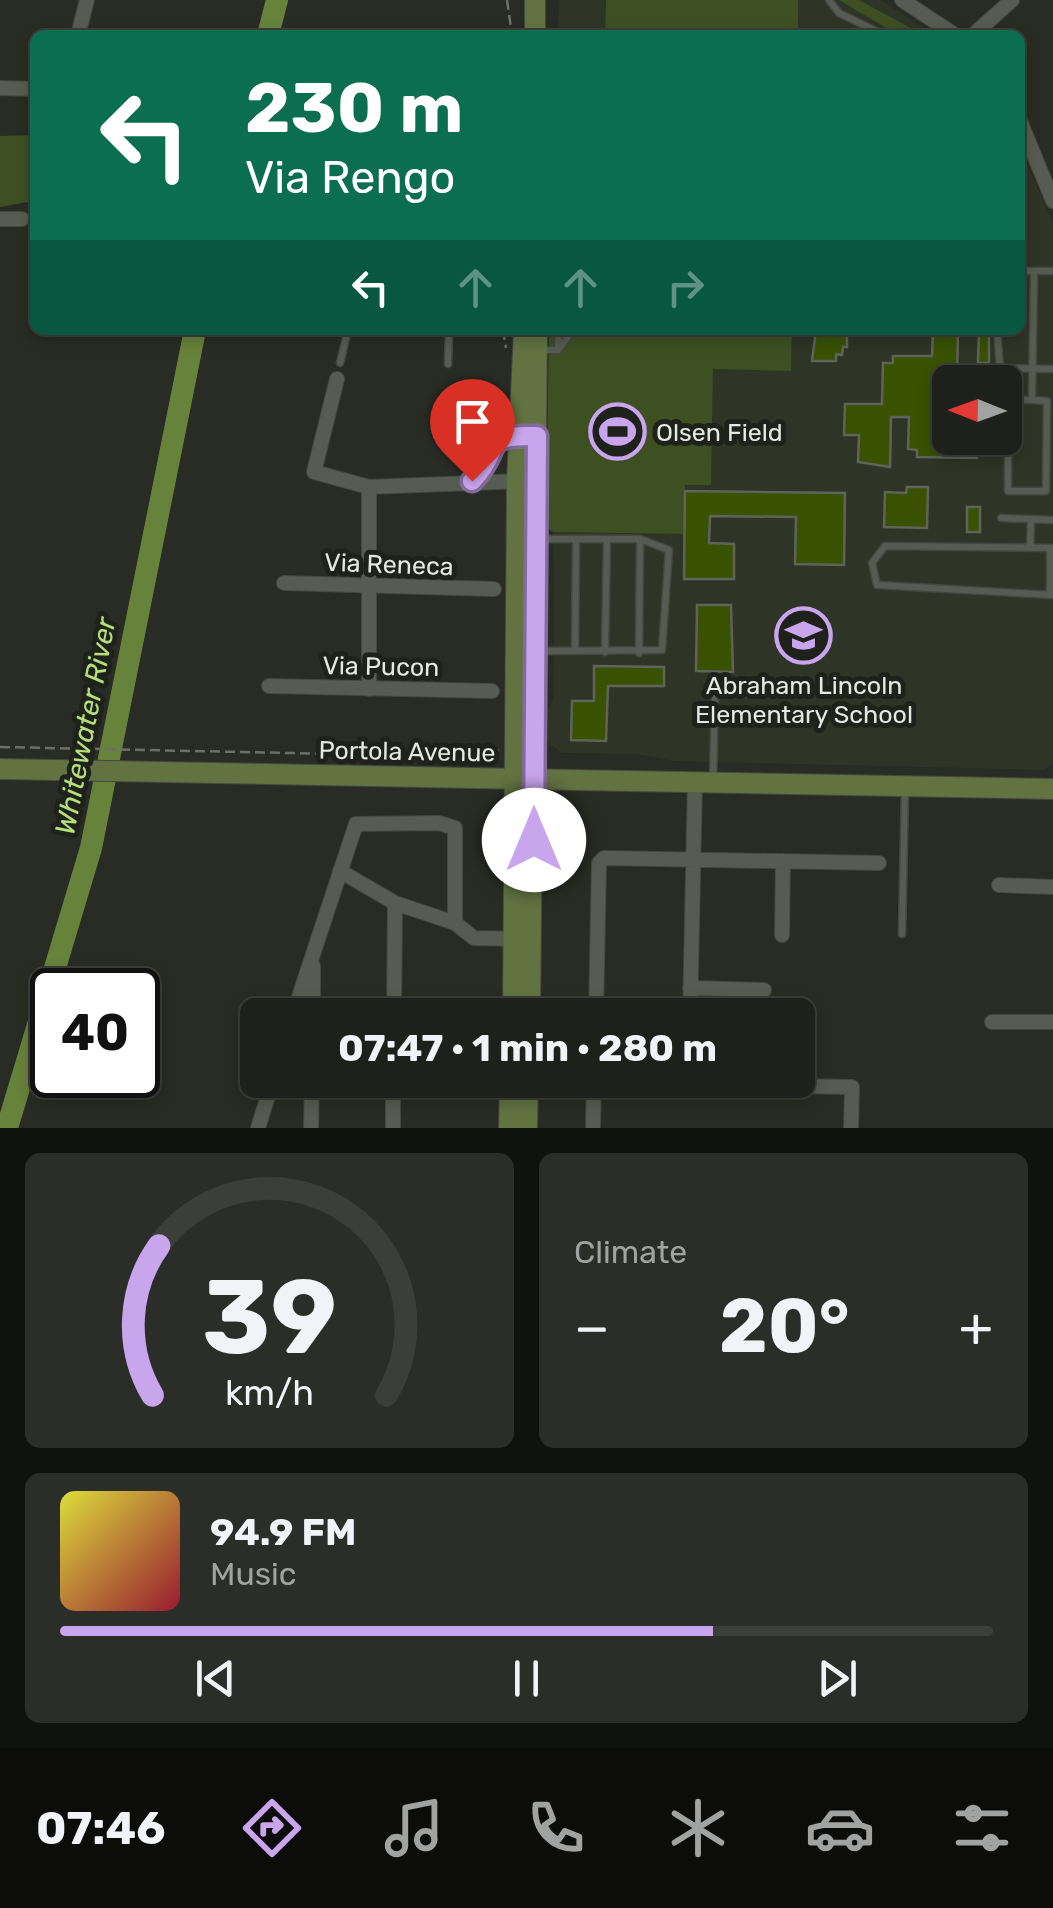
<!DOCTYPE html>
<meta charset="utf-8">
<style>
:root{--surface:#1e211b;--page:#2b2e28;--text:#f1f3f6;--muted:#a1a3a3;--line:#3c3e3a;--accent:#c9a5ee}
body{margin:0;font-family:Rubik,sans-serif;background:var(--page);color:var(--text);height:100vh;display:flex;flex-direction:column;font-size:38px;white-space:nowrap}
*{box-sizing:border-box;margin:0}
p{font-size:32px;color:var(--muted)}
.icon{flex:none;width:55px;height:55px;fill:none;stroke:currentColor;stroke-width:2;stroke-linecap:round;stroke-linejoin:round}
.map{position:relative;height:1128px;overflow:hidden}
.details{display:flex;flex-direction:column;gap:25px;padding:25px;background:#10120f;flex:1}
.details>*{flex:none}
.hud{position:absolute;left:30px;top:30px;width:995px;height:305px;border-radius:15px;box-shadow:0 5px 15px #0003,0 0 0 2px var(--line);background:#0b6e4f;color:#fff;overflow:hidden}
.needle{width:65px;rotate:271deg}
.buttons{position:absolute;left:932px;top:365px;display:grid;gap:20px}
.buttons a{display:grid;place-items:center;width:90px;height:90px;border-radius:15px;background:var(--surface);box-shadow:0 5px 15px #0003,0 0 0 2px var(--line);font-size:50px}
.speed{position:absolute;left:30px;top:968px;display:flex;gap:20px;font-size:50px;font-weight:700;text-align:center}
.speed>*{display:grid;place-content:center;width:130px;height:130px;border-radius:50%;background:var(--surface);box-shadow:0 5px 15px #0003,0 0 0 2px var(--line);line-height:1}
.speed .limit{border:5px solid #111;border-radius:15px;background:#fff;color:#111}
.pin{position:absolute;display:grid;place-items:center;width:85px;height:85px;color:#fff;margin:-102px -42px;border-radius:50% 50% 50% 0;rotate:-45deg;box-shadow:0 0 10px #0007}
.pin .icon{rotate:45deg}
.me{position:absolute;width:110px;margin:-55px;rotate:0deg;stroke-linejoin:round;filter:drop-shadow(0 0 8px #0008)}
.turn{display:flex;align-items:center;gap:35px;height:210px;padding:0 50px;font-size:45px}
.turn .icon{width:130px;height:130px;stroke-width:2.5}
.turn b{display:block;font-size:70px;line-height:85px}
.lanes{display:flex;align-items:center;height:95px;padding:0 50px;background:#0003;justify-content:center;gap:50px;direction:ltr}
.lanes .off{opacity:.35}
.big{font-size:75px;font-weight:700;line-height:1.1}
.details .card{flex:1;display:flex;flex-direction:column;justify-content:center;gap:15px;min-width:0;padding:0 35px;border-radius:15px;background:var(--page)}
.details .dial{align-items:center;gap:0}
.dial svg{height:260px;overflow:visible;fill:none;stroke:var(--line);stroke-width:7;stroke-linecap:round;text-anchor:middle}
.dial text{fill:var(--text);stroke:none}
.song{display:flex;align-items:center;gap:30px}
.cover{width:120px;height:120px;border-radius:15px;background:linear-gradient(135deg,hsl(60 70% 55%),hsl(350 70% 35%))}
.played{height:10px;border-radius:5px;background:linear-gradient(90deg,var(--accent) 70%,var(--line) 70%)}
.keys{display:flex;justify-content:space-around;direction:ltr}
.heat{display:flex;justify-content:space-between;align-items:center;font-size:55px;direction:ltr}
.details .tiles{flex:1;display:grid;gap:25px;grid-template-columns:1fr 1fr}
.card:last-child{grid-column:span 2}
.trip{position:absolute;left:240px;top:998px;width:575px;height:100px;border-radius:15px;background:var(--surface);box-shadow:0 5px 15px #0003,0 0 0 2px var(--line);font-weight:700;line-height:100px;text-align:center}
.tabs{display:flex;height:160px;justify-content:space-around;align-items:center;background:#0c0d0b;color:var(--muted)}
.tabs .icon{width:70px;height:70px}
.tabs .selected{color:var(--accent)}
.tabs b{font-size:45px;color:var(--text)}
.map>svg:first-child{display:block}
.built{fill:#2e3426;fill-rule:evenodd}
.green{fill:#3e4f22}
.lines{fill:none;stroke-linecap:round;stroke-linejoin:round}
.river{stroke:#67823a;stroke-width:22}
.building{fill:#395100;stroke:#5f635a;stroke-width:2.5}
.lane-casing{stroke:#444740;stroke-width:9}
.street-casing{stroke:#444740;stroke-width:16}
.secondary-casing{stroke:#444740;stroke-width:22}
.path{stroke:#6c7069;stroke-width:2.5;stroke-dasharray:10 5;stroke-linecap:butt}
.lane{stroke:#575c52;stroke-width:6}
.street{stroke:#575c52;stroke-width:14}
.secondary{stroke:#627241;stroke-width:20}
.route-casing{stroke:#836b9b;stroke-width:25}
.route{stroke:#c9a5ee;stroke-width:18}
.labels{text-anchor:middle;stroke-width:10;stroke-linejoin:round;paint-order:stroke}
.poi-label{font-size:25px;fill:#e6e9e3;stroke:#1f221a;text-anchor:start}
.street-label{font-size:25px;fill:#e6e9e3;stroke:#1f221a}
.water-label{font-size:28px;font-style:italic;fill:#b7de7a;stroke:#1f221a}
</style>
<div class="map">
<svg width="1053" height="1128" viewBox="0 0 1053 1128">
<rect width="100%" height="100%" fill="#282c24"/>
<!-- built -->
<path class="built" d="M559,0H606L605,35H558Z
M798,0H881L935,35H798Z
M1020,149L1053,222V762L1045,770L674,761L637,754L562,753L548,743L547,712L554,698L553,532L684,534L685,484L710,485L713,369L791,370L792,330H1020ZM950,382H1005V438H950Z"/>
<!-- green -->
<path class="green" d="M606,0H798V35H605Z
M839,0H859L914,30L888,29Z
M35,135V195L28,202L0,207V136Z
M549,330H792L791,371L713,369L711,485H685L684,534L553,532L546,527Z"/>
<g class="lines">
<!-- river -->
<path class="river" d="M268,35L277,0
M7,1128L91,848L195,330"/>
</g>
<!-- building -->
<path class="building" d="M816,330H847V347H843L842,355L836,354V361H812Z
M933,330H958L957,379L932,378V401L950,402V438H978L977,458L917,457V450L908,449L909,417H891L890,467L858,462L859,435H844L845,404H882L883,363H893V356H932Z
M979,330H989V363H978Z
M907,487H928L927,528L884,527L885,492L906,493Z
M685,491L845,493L844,565L795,564L796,517L710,516L709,543L734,544V579H684Z
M967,507H980V532H967Z
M697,605H731L733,672L696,671Z
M594,666L664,667V686H608L606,741L571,740L572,701H594Z
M743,680L789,681V697L743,696Z"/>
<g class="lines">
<defs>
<path id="lane" d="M829,0L839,13L884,35
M1020,271H1053
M997,330L1000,368L1053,369
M559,349L573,330
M538,350H558L559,330
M340,363L348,330
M448,364L449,330
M1032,400L1047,401L1046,491H1008V400H1032L1034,271
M1001,518L1053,520
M537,539H640L669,550L662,650L540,651
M1030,548L1031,520
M1053,548L885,546L872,563L877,585L1053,595
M1050,595V548
M575,651L576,540
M605,652L607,539
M639,653L640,539
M713,781L715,694
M902,934L905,789"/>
<path id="street" d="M902,0L955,35
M78,35L87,0
M973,35L1012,0
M0,88L35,89
M1020,121L1053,201
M0,219H22
M337,379L314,472L369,487L525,481
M472,481C497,455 482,435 526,436
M369,487V689
M284,583L494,589
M269,686L492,691
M340,871L395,903L394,1015
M999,885L1053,887
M455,923L474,938L518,939
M782,935L783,861
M690,988L764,990
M293,1015L356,824L439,823L455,828V923L395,903
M313,1015V966
M596,1015L599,863L604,858L879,863
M690,1015L695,782
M992,1022H1053
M594,1083L852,1087L851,1128
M258,1128L273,1080
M311,1128L312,1080
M393,1128V1080
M593,1128L594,1080"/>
<path id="secondary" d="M535,35V0
M0,769L1053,789
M513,1015L517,481L524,330
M530,1015L537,330
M509,1128L510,1080
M527,1128L528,1080"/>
</defs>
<!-- lane casing -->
<use href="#lane" class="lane-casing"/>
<!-- street casing -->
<use href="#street" class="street-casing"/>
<!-- secondary casing -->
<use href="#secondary" class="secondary-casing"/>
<!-- path -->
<path class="path" d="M507,0L512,35
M503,330L506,348
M0,747L482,757L499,750"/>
<!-- lane -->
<use href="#lane" class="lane"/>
<!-- street -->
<use href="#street" class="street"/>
<!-- secondary -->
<use href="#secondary" class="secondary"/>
</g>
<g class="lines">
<defs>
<path id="route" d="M472,481C505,447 477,435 537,436L534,840"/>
</defs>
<!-- route casing -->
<use href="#route" class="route-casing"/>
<!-- route -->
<use href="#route" class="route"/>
</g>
<!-- icons -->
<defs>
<symbol id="stadium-ring" viewBox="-11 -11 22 22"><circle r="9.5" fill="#1f221a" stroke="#c9a5ee" stroke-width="1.5"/><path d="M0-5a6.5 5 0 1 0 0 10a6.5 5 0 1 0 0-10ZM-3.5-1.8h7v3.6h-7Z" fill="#c9a5ee"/></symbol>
<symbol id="school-ring" viewBox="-11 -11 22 22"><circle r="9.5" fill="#1f221a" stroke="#c9a5ee" stroke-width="1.5"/><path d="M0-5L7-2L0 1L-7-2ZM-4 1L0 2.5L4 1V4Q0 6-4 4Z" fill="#c9a5ee"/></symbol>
</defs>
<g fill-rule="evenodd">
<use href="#stadium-ring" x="586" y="400" width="63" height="63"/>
<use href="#school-ring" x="772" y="604" width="63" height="63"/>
</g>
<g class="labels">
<!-- poi labels -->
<g class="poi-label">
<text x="656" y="441">Olsen Field</text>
<text x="804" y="694" text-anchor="middle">Abraham Lincoln<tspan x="804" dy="29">Elementary School</tspan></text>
</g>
<!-- street labels -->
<g class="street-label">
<text transform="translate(389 564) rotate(2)" y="9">Via Reneca</text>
<text transform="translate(381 666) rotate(1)" y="9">Via Pucon</text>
<text transform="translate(407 751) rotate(1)" y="9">Portola Avenue</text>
</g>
<!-- water labels -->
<g class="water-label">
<text transform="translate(85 726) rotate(-79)" y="10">Whitewater River</text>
</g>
</g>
</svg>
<div class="buttons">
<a><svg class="needle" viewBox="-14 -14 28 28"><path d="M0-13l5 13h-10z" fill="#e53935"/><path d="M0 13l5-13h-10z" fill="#a1a3a3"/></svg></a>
</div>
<div class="speed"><div class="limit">40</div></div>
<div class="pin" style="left:472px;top:481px;background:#d93025"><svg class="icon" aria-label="arrive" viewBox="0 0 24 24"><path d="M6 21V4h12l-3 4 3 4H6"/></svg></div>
<svg class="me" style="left:534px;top:840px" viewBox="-20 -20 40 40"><circle r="19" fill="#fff"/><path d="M0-13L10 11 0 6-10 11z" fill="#c9a5ee"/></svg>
<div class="trip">07:47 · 1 min · 280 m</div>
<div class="hud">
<div class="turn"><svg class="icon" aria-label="left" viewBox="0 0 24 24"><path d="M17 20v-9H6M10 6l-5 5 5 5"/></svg><div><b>230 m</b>Via Rengo</div></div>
<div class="lanes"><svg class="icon" aria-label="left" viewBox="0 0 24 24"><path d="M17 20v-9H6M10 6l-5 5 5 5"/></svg><svg class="icon off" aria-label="ahead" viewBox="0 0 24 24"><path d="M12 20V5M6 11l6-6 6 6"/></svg><svg class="icon off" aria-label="ahead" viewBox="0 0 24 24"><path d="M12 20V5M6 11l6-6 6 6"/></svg><svg class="icon off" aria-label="right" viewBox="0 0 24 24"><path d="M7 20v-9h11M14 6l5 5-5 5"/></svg></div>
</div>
</div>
<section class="details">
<div class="tiles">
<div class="card dial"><svg viewBox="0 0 100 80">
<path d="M14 69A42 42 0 1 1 86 69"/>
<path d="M14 69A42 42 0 0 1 16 23" stroke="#c9a5ee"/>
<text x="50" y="56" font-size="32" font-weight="700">39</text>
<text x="50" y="72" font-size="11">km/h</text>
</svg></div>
<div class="card"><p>Climate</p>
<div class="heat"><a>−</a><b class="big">20°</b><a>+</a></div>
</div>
<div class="card">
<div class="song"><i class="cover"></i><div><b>94.9 FM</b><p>Music</p></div></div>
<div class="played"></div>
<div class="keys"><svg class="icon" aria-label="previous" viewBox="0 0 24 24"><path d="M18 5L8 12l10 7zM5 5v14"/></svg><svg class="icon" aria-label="pause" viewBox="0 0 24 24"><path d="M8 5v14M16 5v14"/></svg><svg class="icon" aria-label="next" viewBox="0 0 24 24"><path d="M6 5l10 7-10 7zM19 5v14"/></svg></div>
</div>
</div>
</section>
<nav class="tabs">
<b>07:46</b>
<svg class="icon selected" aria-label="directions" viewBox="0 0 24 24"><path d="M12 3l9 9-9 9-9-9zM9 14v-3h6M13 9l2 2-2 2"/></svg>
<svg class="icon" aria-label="music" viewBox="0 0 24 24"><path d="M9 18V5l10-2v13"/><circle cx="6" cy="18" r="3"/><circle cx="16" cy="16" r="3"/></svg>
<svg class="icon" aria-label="phone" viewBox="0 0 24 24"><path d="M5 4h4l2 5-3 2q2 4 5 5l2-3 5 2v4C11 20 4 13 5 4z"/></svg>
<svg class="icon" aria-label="climate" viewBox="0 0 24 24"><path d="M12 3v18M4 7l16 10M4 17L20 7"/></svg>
<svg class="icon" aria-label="car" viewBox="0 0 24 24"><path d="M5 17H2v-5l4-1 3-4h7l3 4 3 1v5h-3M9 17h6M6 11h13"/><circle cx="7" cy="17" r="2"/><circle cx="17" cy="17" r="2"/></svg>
<svg class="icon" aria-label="filters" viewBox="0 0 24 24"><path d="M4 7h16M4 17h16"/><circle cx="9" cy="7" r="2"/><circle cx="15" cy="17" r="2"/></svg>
</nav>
